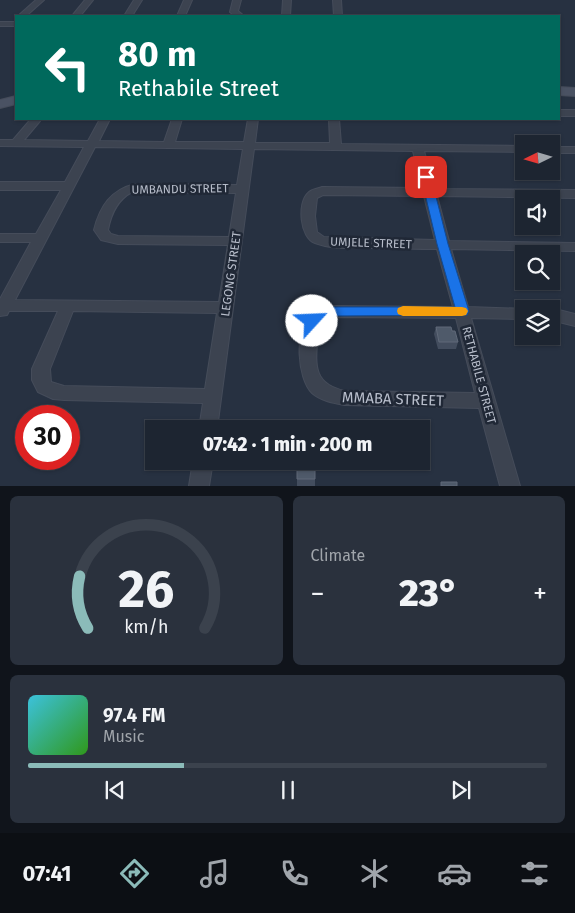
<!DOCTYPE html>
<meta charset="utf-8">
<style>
:root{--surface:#1d2531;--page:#2a313d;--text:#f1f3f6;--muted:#a0a5ab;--line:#3b424d;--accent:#8bbbb9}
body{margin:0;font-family:"Fira Sans",sans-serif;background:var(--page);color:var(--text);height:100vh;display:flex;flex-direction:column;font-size:19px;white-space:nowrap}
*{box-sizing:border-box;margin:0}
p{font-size:16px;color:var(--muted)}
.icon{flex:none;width:28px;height:28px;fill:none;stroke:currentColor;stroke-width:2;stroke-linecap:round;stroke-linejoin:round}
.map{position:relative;height:486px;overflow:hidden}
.sheet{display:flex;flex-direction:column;gap:10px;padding:10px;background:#10141b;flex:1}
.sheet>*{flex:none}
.guide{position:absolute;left:15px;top:15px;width:545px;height:105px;border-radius:0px;box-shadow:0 1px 4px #0004,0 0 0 1px var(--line);background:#00695c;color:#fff;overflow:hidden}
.needle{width:32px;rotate:265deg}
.tools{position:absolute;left:515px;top:135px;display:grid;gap:10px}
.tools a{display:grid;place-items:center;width:45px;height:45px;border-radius:0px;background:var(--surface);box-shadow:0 1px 4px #0004,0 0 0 1px var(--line);font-size:25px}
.speed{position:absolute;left:15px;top:405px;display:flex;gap:10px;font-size:25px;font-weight:700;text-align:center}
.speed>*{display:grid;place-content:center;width:65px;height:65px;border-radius:50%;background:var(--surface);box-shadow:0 1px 4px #0004,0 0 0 1px var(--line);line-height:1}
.speed .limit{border:8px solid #d22;background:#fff;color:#111}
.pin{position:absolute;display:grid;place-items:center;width:42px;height:42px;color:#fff;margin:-21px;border-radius:10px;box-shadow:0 2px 8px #0006}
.me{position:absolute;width:55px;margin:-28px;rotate:65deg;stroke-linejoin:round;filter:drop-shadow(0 0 4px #0008)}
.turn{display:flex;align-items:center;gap:18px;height:105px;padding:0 20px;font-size:22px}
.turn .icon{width:65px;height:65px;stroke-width:2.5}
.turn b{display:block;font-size:35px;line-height:42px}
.big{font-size:38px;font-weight:800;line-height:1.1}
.sheet .widget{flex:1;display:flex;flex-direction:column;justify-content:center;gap:8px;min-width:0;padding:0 18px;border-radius:8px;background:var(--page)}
.sheet .dial{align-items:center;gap:0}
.dial svg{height:130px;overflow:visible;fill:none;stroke:var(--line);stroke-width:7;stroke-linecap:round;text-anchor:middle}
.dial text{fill:var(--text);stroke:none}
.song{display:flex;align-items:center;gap:15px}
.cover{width:60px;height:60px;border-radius:8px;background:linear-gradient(135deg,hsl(190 70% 55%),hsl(110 70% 35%))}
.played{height:5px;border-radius:2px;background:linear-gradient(90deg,var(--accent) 30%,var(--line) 30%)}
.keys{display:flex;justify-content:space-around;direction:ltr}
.heat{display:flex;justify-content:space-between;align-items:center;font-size:28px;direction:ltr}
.sheet .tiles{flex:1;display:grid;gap:10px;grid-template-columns:1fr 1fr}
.widget:last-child{grid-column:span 2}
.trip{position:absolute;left:145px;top:420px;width:285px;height:50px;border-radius:0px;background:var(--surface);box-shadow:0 1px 4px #0004,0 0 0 1px var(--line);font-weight:800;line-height:50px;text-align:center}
.dock{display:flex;height:80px;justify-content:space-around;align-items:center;background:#0c0f14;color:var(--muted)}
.dock .icon{width:35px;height:35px}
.dock .on{color:var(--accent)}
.dock b{font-size:22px;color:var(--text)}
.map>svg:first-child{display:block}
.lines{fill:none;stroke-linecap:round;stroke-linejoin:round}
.street-casing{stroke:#454c5a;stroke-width:2}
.secondary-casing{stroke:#454c5a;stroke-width:2}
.street{fill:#3c4350;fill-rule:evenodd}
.secondary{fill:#4a5263;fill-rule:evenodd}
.wall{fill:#434d5e}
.building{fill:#4f5a6a;stroke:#606979}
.route{fill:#1a73e8;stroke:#114b97}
.slow{fill:#f59e0b}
.labels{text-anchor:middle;stroke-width:5;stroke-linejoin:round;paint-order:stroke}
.street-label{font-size:12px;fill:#b8becb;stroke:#202836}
.near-street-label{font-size:15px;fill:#b8becb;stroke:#202836}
</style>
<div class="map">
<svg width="575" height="486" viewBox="0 0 575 486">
<rect width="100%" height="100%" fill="#273141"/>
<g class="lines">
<defs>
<path id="street" d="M36,0H44L26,16H18Z
M85,0H93L80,16H72Z
M134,0H142L132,16H124Z
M184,0H192L185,16H177Z
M233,0H241L238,11L244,16H235L230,12Z
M283,0H291L290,16H282Z
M333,0H341L342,16H334Z
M0,22H16V26H0Z
M559,110H575V116H559Z
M31,119H39L40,121L24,140L88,141L100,119H110L99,141L164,142L172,119H182L175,142H244L248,119H258L255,143H330L329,119H339L341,144L524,146V152L424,151L435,189L575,190V198L437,196L449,241L575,243V251L451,249L468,307L529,309H524V319L471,318L520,486H500L479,408L345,405C334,403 321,401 312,393C297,378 295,331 309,315C315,308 326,306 334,306L453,307L437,249C413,249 389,248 365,248C348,248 331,249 315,243C300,238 297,203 308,193C312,189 317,189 322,187L422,188L413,151L254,149L217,429H199L203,403L64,400L53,399L38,392L32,380V369L58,311H9L7,315L0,316V299L31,242H0V234H36L61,190H0V182H65L84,147L0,146V140H13ZM95,147L243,149L237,185L135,184C111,190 100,206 94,230L101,240L118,244L228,245L219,302L15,300ZM132,192L236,193L229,237L118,236L111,234L108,230C111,214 117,200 132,192ZM323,195L424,196L435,240L324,237L317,232L315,216L317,198ZM73,311L217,313L205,389L64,386L51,382L50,369ZM339,317L456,318L475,393L345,391C308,383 317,358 318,328C322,318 329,317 339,317Z
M551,147H575V153H551Z
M551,308L575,314V326L551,320Z
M193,461H213L209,486H189Z"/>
<path id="secondary" d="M559,87L575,88V96L559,95Z
M16,96V104L0,108V100Z"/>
</defs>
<!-- street casing -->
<use href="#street" class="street-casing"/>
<!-- secondary casing -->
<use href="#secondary" class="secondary-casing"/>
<!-- street -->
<use href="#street" class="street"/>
<!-- secondary -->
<use href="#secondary" class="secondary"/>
</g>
<!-- wall -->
<path class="wall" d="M436,327L452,331L458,342L456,349H438L434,334Z
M297,461L315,479V486H297Z"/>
<!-- building -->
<path class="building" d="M436,327H451L452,331H455L458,342H439Z
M297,461H315V479H297Z
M441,482H457V486H441Z"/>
<!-- route -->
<path class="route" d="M426,174L431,177L448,244L469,311L467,315L330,316L321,319L316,324H307L305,321L312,313L329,307H455L437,244L421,177Z"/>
<!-- slow -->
<path class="slow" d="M403,306L462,307L466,308L468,311L466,315L462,316H403L398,314L397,311L398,308Z"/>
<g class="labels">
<!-- street labels -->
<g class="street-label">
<text transform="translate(180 189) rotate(-1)" y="4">UMBANDU STREET</text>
<text transform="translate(371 243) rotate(2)" y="4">UMJELE STREET</text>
<text transform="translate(231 274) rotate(-82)" y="4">LEGONG STREET</text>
<text transform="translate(479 375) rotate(75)" y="4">RETHABILE STREET</text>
</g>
<!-- near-street labels -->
<g class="near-street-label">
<text transform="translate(393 399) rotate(2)" y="5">MMABA STREET</text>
</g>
</g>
</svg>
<div class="tools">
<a><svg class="needle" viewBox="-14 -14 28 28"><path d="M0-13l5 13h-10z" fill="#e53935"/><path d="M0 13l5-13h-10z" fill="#a0a5ab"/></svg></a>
<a><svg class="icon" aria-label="sound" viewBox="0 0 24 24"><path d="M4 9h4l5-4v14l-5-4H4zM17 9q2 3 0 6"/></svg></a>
<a><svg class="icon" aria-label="search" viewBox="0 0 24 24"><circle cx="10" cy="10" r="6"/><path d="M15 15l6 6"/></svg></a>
<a><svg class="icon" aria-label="layers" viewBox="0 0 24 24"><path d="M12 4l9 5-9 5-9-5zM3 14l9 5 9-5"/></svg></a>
</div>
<div class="speed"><div class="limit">30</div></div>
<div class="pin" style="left:426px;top:177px;background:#d93025"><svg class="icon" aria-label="arrive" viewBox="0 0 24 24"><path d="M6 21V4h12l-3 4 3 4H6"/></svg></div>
<svg class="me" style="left:312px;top:321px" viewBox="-20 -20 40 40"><circle r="19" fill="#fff"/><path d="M0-13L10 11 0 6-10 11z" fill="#1a73e8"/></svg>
<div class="trip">07:42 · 1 min · 200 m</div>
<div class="guide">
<div class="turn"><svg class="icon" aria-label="left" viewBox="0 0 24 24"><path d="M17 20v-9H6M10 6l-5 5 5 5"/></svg><div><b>80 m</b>Rethabile Street</div></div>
</div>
</div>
<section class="sheet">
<div class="tiles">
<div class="widget dial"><svg viewBox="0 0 100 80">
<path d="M14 69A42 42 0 1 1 86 69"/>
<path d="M14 69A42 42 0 0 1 9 37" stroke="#8bbbb9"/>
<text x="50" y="56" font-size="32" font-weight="700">26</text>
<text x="50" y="72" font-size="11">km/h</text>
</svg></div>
<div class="widget"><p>Climate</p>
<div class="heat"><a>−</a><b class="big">23°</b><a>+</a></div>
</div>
<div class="widget">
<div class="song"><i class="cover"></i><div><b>97.4 FM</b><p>Music</p></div></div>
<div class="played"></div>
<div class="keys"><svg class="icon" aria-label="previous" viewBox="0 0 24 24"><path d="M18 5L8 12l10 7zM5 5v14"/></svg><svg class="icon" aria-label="pause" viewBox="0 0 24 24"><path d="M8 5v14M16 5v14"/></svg><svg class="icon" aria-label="next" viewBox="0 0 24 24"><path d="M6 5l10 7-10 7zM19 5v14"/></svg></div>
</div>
</div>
</section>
<nav class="dock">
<b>07:41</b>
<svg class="icon on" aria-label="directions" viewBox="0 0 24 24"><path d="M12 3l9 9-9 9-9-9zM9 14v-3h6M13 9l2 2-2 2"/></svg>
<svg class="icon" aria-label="music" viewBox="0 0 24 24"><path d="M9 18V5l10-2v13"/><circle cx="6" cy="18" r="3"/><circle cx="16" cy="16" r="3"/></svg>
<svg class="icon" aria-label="phone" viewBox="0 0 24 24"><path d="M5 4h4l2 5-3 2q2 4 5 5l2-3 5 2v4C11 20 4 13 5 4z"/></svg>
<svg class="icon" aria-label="climate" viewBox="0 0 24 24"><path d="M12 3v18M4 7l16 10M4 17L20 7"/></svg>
<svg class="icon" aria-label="car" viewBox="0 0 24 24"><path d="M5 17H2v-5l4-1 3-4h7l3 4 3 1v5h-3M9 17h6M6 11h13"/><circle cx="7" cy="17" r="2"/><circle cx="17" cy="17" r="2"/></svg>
<svg class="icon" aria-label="filters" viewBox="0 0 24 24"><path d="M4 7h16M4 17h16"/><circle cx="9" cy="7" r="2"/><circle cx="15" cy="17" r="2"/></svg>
</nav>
